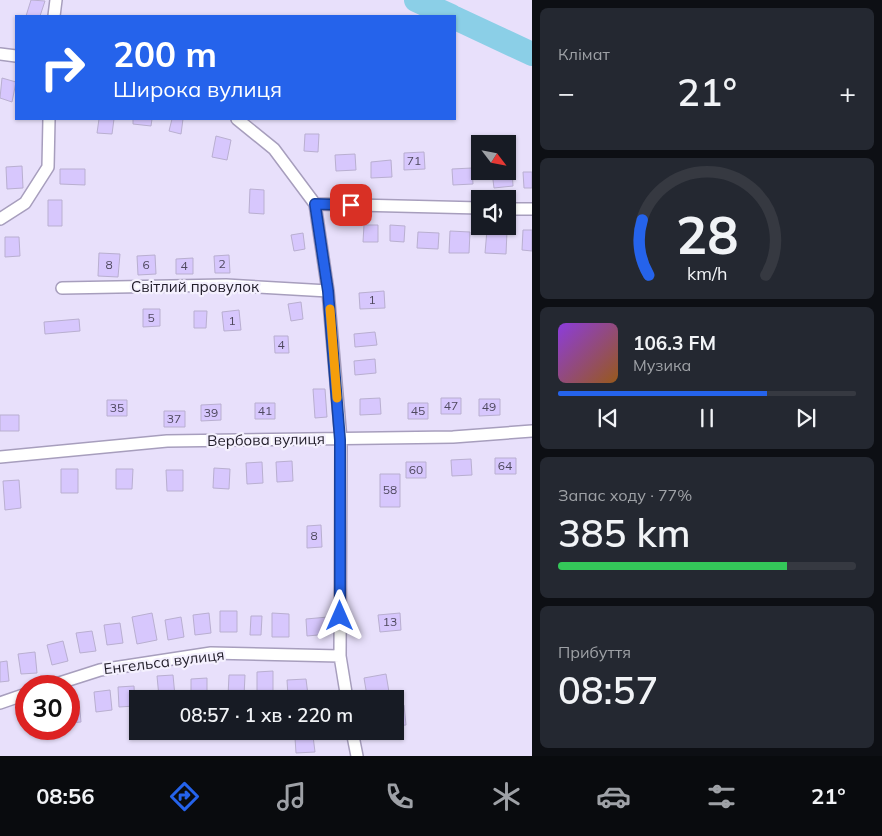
<!DOCTYPE html>
<html lang="uk">
<meta charset="utf-8">
<style>
:root{--surface:#171b24;--page:#242831;--text:#f1f3f6;--muted:#9ea1a6;--line:#363941;--accent:#2563eb}
body{margin:0;font-family:Mulish,sans-serif;background:var(--page);color:var(--text);height:100vh;display:flex;flex-direction:column;font-size:19px;white-space:nowrap}
*{box-sizing:border-box;margin:0}
p{font-size:16px;color:var(--muted)}
.icon{flex:none;width:28px;height:28px;fill:none;stroke:currentColor;stroke-width:2;stroke-linecap:round;stroke-linejoin:round}
.map{position:relative;flex:1;overflow:hidden}
.side{display:flex;flex-direction:column;gap:8px;padding:8px;background:#0d0f14;width:350px}
.side>*{flex:none}
.banner{position:absolute;left:15px;top:15px;width:441px;height:105px;border-radius:0px;box-shadow:0 1px 4px #0004;background:#2563eb;color:#fff;overflow:hidden}
.needle{width:32px;rotate:122deg}
.buttons{position:absolute;left:471px;top:135px;display:grid;gap:10px}
.buttons a{display:grid;place-items:center;width:45px;height:45px;border-radius:0px;background:var(--surface);box-shadow:0 1px 4px #0004;font-size:25px}
.speed{position:absolute;left:15px;top:675px;display:flex;gap:10px;font-size:25px;font-weight:700;text-align:center}
.speed>*{display:grid;place-content:center;width:65px;height:65px;border-radius:50%;background:var(--surface);box-shadow:0 1px 4px #0004;line-height:1}
.speed .limit{border:8px solid #d22;background:#fff;color:#111}
.pin{position:absolute;display:grid;place-items:center;width:42px;height:42px;color:#fff;margin:-21px;border-radius:10px;box-shadow:0 2px 8px #0006}
.me{position:absolute;width:55px;margin:-28px;rotate:0deg;stroke-linejoin:round;filter:drop-shadow(0 0 4px #0008)}
.turn{display:flex;align-items:center;gap:18px;height:105px;padding:0 15px;font-size:22px}
.turn .icon{width:65px;height:65px;stroke-width:2.5}
.turn b{display:block;font-size:35px;line-height:42px}
.big{font-size:38px;font-weight:600;line-height:1.1}
.side .widget{flex:1;display:flex;flex-direction:column;justify-content:center;gap:8px;min-width:0;padding:0 18px;border-radius:8px;background:var(--page)}
.side .dial{align-items:center;gap:0}
.dial svg{height:130px;overflow:visible;fill:none;stroke:var(--line);stroke-width:7;stroke-linecap:round;text-anchor:middle}
.dial text{fill:var(--text);stroke:none}
.song{display:flex;align-items:center;gap:15px}
.cover{width:60px;height:60px;border-radius:8px;background:linear-gradient(135deg,hsl(270 70% 55%),hsl(30 70% 35%))}
.played{height:5px;border-radius:2px;background:linear-gradient(90deg,var(--accent) 70%,var(--line) 70%)}
.keys{display:flex;justify-content:space-around;direction:ltr}
.heat{display:flex;justify-content:space-between;align-items:center;font-size:28px;direction:ltr}
.charge{height:8px;border-radius:4px;background:linear-gradient(90deg,#34c759 77%,var(--line) 0)}
.trip{position:absolute;left:129px;top:690px;width:275px;height:50px;border-radius:0px;background:var(--surface);box-shadow:0 1px 4px #0004;font-weight:600;line-height:50px;text-align:center}
.tab-bar{display:flex;height:80px;justify-content:space-around;align-items:center;background:#090b0e;color:var(--muted)}
.tab-bar .icon{width:35px;height:35px}
.tab-bar .selected{color:var(--accent)}
.tab-bar b{font-size:22px;color:var(--text)}
main{display:flex;flex:1;min-height:0}
.map>svg:first-child{display:block}
.lines{fill:none;stroke-linecap:round;stroke-linejoin:round}
.river{stroke:#8bcfe7;stroke-width:24}
.building{fill:#d7c7fd;stroke:#b9afd0}
.minor-casing{stroke:#a79ebd;stroke-width:14}
.minor{stroke:#fff;stroke-width:11}
.route-casing{stroke:#184099;stroke-width:12}
.route{stroke:#2563eb;stroke-width:9}
.slow{stroke:#f59e0b;stroke-width:9}
.labels{text-anchor:middle;stroke-width:4.5;stroke-linejoin:round;paint-order:stroke}
.number-label{font-size:12px;fill:#4e485e}
.street-label{font-size:15px;fill:#211d29;stroke:#f4f0fe}
</style>
<main>
<div class="map">
<svg width="532" height="756" viewBox="0 0 532 756">
<rect width="100%" height="100%" fill="#e8e0fb"/>
<g class="lines">
<!-- river -->
<path class="river" d="M416,0L451,16
M455,18L532,54"/>
</g>
<!-- building -->
<path class="building" d="M31,0L45,1L40,16H26Z
M2,78L16,82L12,102L0,98Z
M99,119H114L112,134L97,133Z
M133,119H152L151,126L133,124Z
M172,119H183L181,134L169,131Z
M305,134H319L318,152L304,151Z
M216,136L231,140L227,160L212,157Z
M424,152L425,169L404,170V153Z
M355,154L356,170L336,171L335,155Z
M391,160L392,177L371,178V162Z
M22,166L23,188L7,189L6,167Z
M472,168L473,184L453,185L452,169Z
M60,169H85V185L60,184Z
M512,170L513,186L494,188L492,172Z
M523,172H532V188H524Z
M250,189L264,190V214L249,213Z
M48,200H62V226H48Z
M364,225H378V242H363Z
M390,225L405,226L404,242L390,241Z
M487,230L507,231L506,254L485,253Z
M523,230H532V251L522,250Z
M450,231L470,232L469,253H449Z
M418,232L439,233L438,249L417,248Z
M303,233L305,249L294,251L291,235Z
M5,237H19L20,256L5,257Z
M99,253L120,254L118,277L98,276Z
M155,255L156,274L138,275L137,256Z
M229,255L230,273H215L214,256Z
M193,258V274H176V259Z
M384,291L385,308L360,309L359,293Z
M301,302L303,319L291,321L288,304Z
M143,309H160V326L143,327Z
M239,310L241,330L224,331L222,312Z
M194,311H207L206,328H194Z
M79,319L80,331L45,334L44,322Z
M375,332L377,345L355,347L354,334Z
M274,336H288L289,353H275Z
M375,359L376,373L355,375L354,361Z
M313,389H325L327,417L315,418Z
M380,398L381,414L360,415V399Z
M441,398H461V414H441Z
M479,399H500V415L479,416Z
M107,400H127V416H107Z
M255,403H275V419H255Z
M408,403H428V419H408Z
M221,404V420L201,421V405Z
M164,411H185V427H164Z
M0,415H19V431H0Z
M495,458H516V474H495Z
M471,459L472,475L452,476L451,460Z
M292,461L293,481L277,482L276,462Z
M262,462L263,483L247,484L246,463Z
M406,462H426V478H406Z
M214,468L230,469L229,489L213,488Z
M61,469H78V493H61Z
M116,469H133L132,489H116Z
M166,470H183V491H167Z
M380,474H400V507H380Z
M19,480L21,508L5,510L3,481Z
M321,525L322,547L307,548V526Z
M220,611H237V632H220Z
M152,613L157,640L137,644L132,617Z
M209,613L211,633L195,635L193,615Z
M272,613L289,614V637H272Z
M400,613L401,630L380,632L378,615Z
M251,616H262L261,635H250Z
M181,617L184,637L168,640L165,620Z
M328,617L329,634L307,636L306,619Z
M120,623L123,643L107,645L104,625Z
M92,631L96,651L80,653L76,633Z
M63,641L68,661L52,665L47,645Z
M35,652L37,673L21,674L18,654Z
M7,661L9,681L0,682V662Z
M273,671V692H257V672Z
M386,674L389,692L367,696L364,678Z
M173,675L175,696L159,697L157,676Z
M229,675H245L244,696H228Z
M207,678V698H191V679Z
M306,679L308,695L288,696L287,680Z
M134,686L135,706L119,707L118,687Z
M110,690L112,710L96,712L94,692Z
M79,701L81,722L69,723V702Z
M404,705L406,725L395,726V706Z
M313,736L315,752L296,753L295,738Z"/>
<g class="lines">
<defs>
<path id="minor" d="M54,16L56,0
M0,54L16,56
M237,119L274,149L315,204L328,291L341,440L340,656L347,699
M315,204L480,208
M508,209H532
M0,219L25,203L48,167L49,119
M62,288L226,285L328,291
M0,457L167,441L453,437L532,431
M50,686L100,670L211,653L340,656
M0,703L26,694
M352,731L357,756"/>
</defs>
<!-- minor casing -->
<use href="#minor" class="minor-casing"/>
<!-- minor -->
<use href="#minor" class="minor"/>
</g>
<g class="lines">
<defs>
<path id="route" d="M340,616V440L328,291L315,204L351,205"/>
</defs>
<!-- route casing -->
<use href="#route" class="route-casing"/>
<!-- route -->
<use href="#route" class="route"/>
<!-- slow -->
<path class="slow" d="M330,309L337,398"/>
</g>
<g class="labels">
<!-- number labels -->
<g class="number-label">
<text x="414" y="165">71</text>
<text x="222" y="268">2</text>
<text x="109" y="269">8</text>
<text x="146" y="269">6</text>
<text x="184" y="270">4</text>
<text x="372" y="304">1</text>
<text x="151" y="322">5</text>
<text x="232" y="325">1</text>
<text x="281" y="349">4</text>
<text x="451" y="410">47</text>
<text x="489" y="411">49</text>
<text x="117" y="412">35</text>
<text x="265" y="415">41</text>
<text x="418" y="415">45</text>
<text x="211" y="417">39</text>
<text x="174" y="423">37</text>
<text x="505" y="470">64</text>
<text x="416" y="474">60</text>
<text x="390" y="494">58</text>
<text x="314" y="540">8</text>
<text x="390" y="626">13</text>
</g>
<!-- street labels -->
<g class="street-label">
<text x="195" y="292">Світлий провулок</text>
<text transform="translate(266 440) rotate(-1)" y="5">Вербова вулиця</text>
<text transform="translate(164 662) rotate(-7)" y="5">Енгельса вулиця</text>
</g>
</g>
</svg>
<div class="buttons">
<a><svg class="needle" viewBox="-14 -14 28 28"><path d="M0-13l5 13h-10z" fill="#e53935"/><path d="M0 13l5-13h-10z" fill="#9ea1a6"/></svg></a>
<a><svg class="icon" aria-label="sound" viewBox="0 0 24 24"><path d="M4 9h4l5-4v14l-5-4H4zM17 9q2 3 0 6"/></svg></a>
</div>
<div class="speed"><div class="limit">30</div></div>
<div class="pin" style="left:351px;top:205px;background:#d93025"><svg class="icon" aria-label="arrive" viewBox="0 0 24 24"><path d="M6 21V4h12l-3 4 3 4H6"/></svg></div>
<svg class="me" style="left:340px;top:616px" viewBox="-20 -20 40 40"><path d="M0-17L14 15 0 8-14 15z" fill="#2563eb" stroke="#fff" stroke-width="4"/></svg>
<div class="trip">08:57 · 1 хв · 220 m</div>
<div class="banner">
<div class="turn"><svg class="icon" aria-label="right" viewBox="0 0 24 24"><path d="M7 20v-9h11M14 6l5 5-5 5"/></svg><div><b>200 m</b>Широка вулиця</div></div>
</div>
</div>
<section class="side">
<div class="widget"><p>Клімат</p>
<div class="heat"><a>−</a><b class="big">21°</b><a>+</a></div>
</div>
<div class="widget dial"><svg viewBox="0 0 100 80">
<path d="M14 69A42 42 0 1 1 86 69"/>
<path d="M14 69A42 42 0 0 1 10 35" stroke="#2563eb"/>
<text x="50" y="56" font-size="32" font-weight="700">28</text>
<text x="50" y="72" font-size="11">km/h</text>
</svg></div>
<div class="widget">
<div class="song"><i class="cover"></i><div><b>106.3 FM</b><p>Музика</p></div></div>
<div class="played"></div>
<div class="keys"><svg class="icon" aria-label="previous" viewBox="0 0 24 24"><path d="M18 5L8 12l10 7zM5 5v14"/></svg><svg class="icon" aria-label="pause" viewBox="0 0 24 24"><path d="M8 5v14M16 5v14"/></svg><svg class="icon" aria-label="next" viewBox="0 0 24 24"><path d="M6 5l10 7-10 7zM19 5v14"/></svg></div>
</div>
<div class="widget"><p>Запас ходу · 77%</p><b class="big">385 km</b><div class="charge"></div></div>
<div class="widget"><p>Прибуття</p><b class="big">08:57</b></div>
</section>
</main>
<nav class="tab-bar">
<b>08:56</b>
<svg class="icon selected" aria-label="directions" viewBox="0 0 24 24"><path d="M12 3l9 9-9 9-9-9zM9 14v-3h6M13 9l2 2-2 2"/></svg>
<svg class="icon" aria-label="music" viewBox="0 0 24 24"><path d="M9 18V5l10-2v13"/><circle cx="6" cy="18" r="3"/><circle cx="16" cy="16" r="3"/></svg>
<svg class="icon" aria-label="phone" viewBox="0 0 24 24"><path d="M5 4h4l2 5-3 2q2 4 5 5l2-3 5 2v4C11 20 4 13 5 4z"/></svg>
<svg class="icon" aria-label="climate" viewBox="0 0 24 24"><path d="M12 3v18M4 7l16 10M4 17L20 7"/></svg>
<svg class="icon" aria-label="car" viewBox="0 0 24 24"><path d="M5 17H2v-5l4-1 3-4h7l3 4 3 1v5h-3M9 17h6M6 11h13"/><circle cx="7" cy="17" r="2"/><circle cx="17" cy="17" r="2"/></svg>
<svg class="icon" aria-label="filters" viewBox="0 0 24 24"><path d="M4 7h16M4 17h16"/><circle cx="9" cy="7" r="2"/><circle cx="15" cy="17" r="2"/></svg>
<b>21°</b>
</nav>
